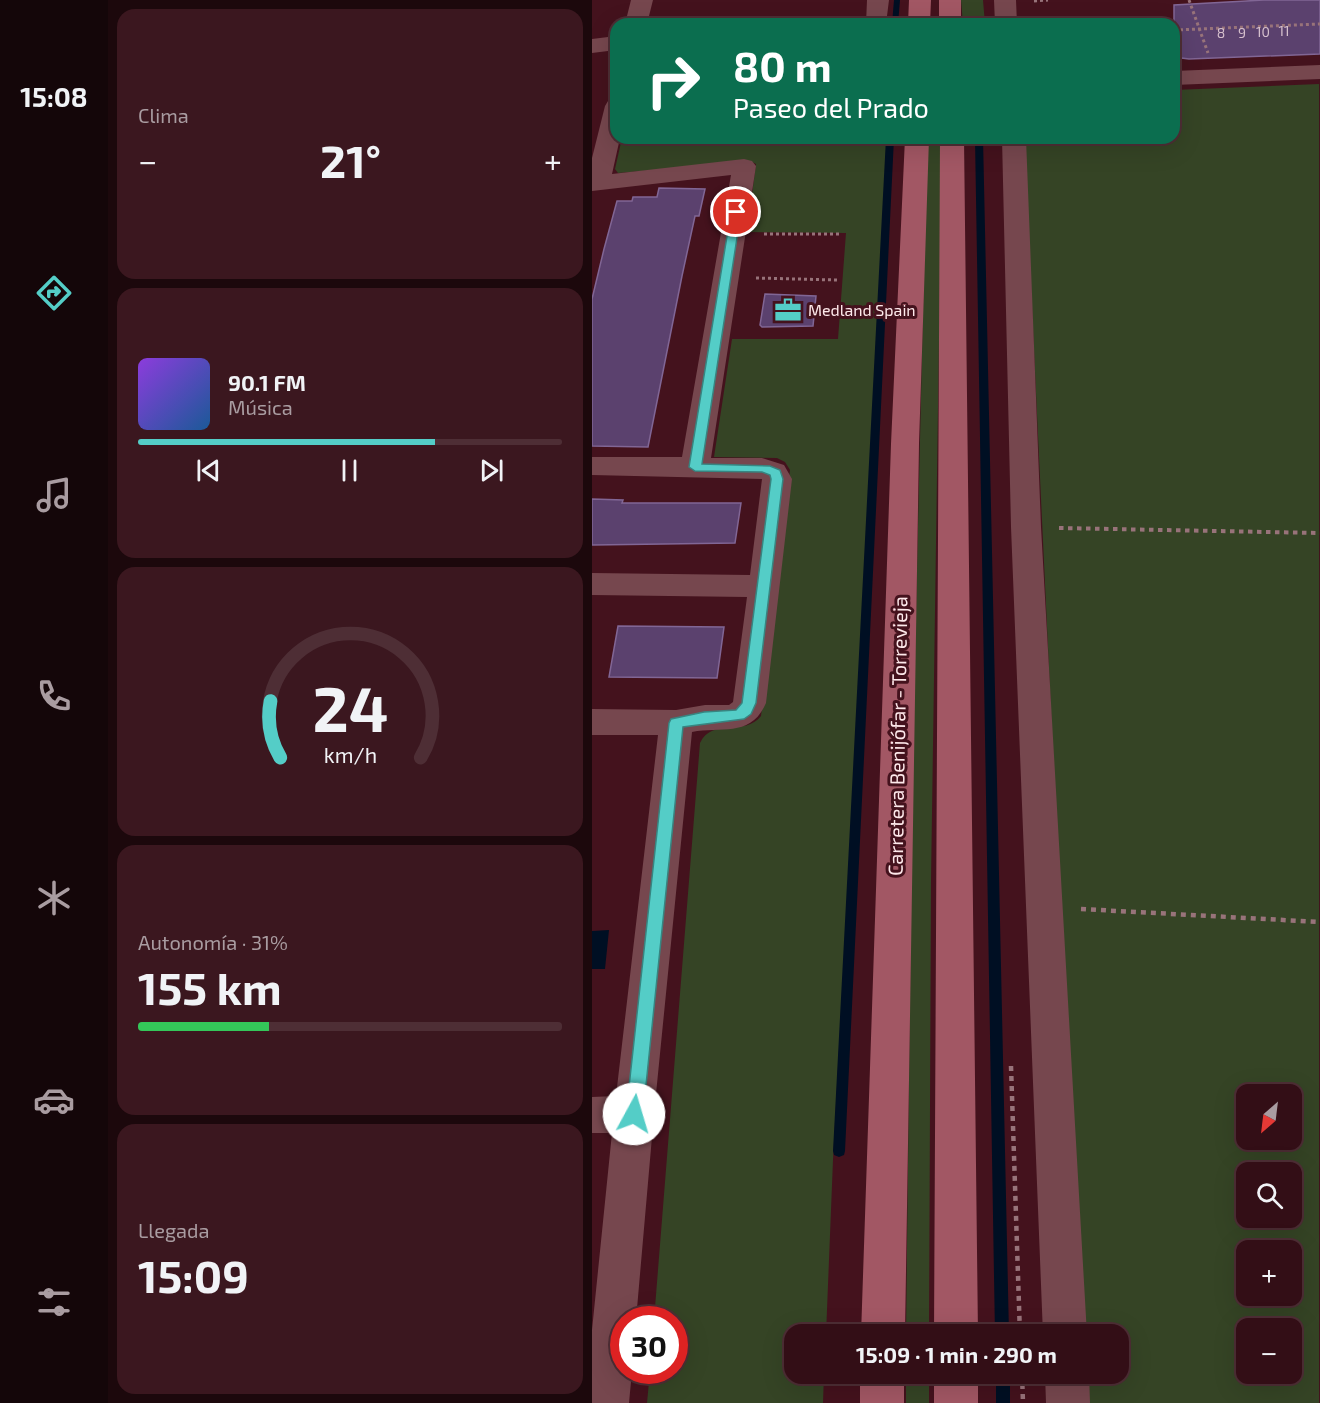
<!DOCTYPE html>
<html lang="es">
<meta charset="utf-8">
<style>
:root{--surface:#330e16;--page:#3b171f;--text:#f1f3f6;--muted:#a99ca1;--line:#4e2e35;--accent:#54cdc7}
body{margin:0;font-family:"Exo 2",sans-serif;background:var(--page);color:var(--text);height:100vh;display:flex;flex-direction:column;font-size:22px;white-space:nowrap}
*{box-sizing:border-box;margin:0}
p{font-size:20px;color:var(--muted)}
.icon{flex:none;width:33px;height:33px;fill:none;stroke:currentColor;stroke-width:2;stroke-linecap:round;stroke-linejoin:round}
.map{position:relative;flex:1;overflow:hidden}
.details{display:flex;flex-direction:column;gap:9px;padding:9px;background:#1c080c;width:484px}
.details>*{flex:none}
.banner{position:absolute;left:18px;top:18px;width:570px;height:126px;border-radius:18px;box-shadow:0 6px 24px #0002,0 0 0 2px var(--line);background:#0b6e4f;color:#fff;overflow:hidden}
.needle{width:39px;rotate:208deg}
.controls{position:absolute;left:644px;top:1084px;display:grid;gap:12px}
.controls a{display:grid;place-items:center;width:66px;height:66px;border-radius:12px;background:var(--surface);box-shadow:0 6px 24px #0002,0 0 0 2px var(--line);font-size:30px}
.speed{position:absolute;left:18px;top:1306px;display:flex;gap:12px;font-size:30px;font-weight:700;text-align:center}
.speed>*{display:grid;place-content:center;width:78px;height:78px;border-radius:50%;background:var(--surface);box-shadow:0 6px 24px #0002,0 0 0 2px var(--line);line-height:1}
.speed .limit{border:9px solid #d22;background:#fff;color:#111}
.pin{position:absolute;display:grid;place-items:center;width:51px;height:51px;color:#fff;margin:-26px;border:3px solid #fff;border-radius:50%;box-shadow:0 2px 6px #0007}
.me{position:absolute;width:66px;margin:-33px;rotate:6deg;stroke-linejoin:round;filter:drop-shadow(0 0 4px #0008)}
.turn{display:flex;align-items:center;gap:21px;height:126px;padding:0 24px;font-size:27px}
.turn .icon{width:78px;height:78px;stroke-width:2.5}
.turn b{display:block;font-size:42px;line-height:51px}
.big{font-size:45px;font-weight:700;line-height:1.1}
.details .card{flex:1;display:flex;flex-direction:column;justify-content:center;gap:9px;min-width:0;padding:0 21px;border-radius:18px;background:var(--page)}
.details .dial{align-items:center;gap:0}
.dial svg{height:156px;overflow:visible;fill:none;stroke:var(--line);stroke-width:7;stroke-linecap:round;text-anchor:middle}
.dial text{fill:var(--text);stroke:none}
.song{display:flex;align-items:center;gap:18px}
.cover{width:72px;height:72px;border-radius:9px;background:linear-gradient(135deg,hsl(270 70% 55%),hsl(210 70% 35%))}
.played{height:6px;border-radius:3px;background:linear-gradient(90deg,var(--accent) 70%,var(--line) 70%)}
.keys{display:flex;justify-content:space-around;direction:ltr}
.heat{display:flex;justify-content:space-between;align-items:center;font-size:33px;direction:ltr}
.charge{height:9px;border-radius:4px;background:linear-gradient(90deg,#34c759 31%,var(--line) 0)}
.trip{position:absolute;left:192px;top:1324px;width:345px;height:60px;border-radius:18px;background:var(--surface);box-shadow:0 6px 24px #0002,0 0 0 2px var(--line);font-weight:700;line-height:60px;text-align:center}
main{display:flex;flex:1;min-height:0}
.tab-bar{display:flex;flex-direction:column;width:108px;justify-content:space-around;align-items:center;background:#140609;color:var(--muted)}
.tab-bar .icon{width:42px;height:42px}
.tab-bar .on{color:var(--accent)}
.tab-bar b{font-size:27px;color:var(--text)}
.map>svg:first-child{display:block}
.green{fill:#354425;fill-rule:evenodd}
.water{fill:#000f23}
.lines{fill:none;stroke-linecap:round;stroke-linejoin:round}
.stream{fill:#000f23;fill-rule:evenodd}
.building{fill:#5b416e;stroke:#816695;stroke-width:1.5}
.path-far2{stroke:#98737a;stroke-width:3;stroke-dasharray:3 3;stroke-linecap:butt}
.path-far1{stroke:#98737a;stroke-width:4;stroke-dasharray:4.5 4.5;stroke-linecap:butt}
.path{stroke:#98737a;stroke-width:4.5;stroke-dasharray:5 5;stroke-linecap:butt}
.minor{fill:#76474e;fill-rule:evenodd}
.secondary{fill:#a25764;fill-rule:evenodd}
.route{fill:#54cdc7;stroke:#378581;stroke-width:1.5}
.labels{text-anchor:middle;stroke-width:6;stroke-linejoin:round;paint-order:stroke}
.far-number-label{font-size:14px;fill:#d5bfcc}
.far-poi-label{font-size:16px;fill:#fee9eb;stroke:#44121d;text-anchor:start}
.street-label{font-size:20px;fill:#fee9eb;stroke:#44121d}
</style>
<main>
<nav class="tab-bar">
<b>15:08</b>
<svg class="icon on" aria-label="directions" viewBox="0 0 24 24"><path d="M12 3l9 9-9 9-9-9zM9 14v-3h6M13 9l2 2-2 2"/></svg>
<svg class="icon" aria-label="music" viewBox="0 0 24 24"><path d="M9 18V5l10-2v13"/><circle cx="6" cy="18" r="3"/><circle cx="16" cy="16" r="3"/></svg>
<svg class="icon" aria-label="phone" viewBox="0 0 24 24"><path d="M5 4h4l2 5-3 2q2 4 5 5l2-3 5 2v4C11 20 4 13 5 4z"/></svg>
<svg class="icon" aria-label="climate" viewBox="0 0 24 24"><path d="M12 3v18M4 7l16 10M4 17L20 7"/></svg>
<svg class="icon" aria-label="car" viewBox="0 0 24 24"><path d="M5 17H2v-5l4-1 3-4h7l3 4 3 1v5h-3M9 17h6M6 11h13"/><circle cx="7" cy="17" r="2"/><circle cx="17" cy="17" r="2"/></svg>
<svg class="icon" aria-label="filters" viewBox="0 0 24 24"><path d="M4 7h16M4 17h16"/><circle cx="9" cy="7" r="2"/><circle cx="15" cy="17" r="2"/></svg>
</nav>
<section class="details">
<div class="card"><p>Clima</p>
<div class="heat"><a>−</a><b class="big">21°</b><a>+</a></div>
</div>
<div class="card">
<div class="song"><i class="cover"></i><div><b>90.1 FM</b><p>Música</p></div></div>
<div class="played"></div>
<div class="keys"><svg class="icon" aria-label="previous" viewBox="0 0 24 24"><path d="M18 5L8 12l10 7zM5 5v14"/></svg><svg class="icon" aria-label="pause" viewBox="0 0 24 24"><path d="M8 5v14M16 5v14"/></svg><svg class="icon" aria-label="next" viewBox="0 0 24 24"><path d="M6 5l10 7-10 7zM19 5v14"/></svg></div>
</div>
<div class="card dial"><svg viewBox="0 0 100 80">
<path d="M14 69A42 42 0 1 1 86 69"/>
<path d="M14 69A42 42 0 0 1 9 40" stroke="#54cdc7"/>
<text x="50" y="56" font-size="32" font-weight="700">24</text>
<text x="50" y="72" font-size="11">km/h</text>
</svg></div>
<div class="card"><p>Autonomía · 31%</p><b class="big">155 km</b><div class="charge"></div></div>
<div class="card"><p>Llegada</p><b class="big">15:09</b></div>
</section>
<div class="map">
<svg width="728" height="1403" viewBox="0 0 728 1403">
<rect width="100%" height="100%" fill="#44121d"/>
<!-- green -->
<path class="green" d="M369,0H391L393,24H371Z
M727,84V1403H496L494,1374H526V1335H492L468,902L432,138H582V90ZM654,1095H699V1140H654ZM654,1173H699V1218H654ZM654,1251H699V1296H654ZM654,1329H699V1374H654Z
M30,138H296L241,1160L234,1335H202V1374H232L231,1403H55L58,1371H82V1320H62L108,743C120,717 153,737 169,716L198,470L193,462L185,458L122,457L140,339H246L254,233L155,232L164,164L160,162L26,173L23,169Z
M335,138H350L339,881L337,1335H314L321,742Z
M314,1374H337V1403H314Z"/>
<!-- water -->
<path class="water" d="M17,930L13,969H0V931Z"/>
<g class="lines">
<!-- stream -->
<path class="stream" d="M302,0H308L306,24H300Z
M294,138H302L253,1151L252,1155L247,1157L242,1155L241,1151Z
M383,138H391L417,1335H403Z
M404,1374H418V1403H404Z"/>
</g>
<!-- building -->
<path class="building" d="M672,0H728V54L597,59L582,57V5Z
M67,188L113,189L107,216H103L90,276L56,447L0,446V299L12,249L25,201H40L41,197H65Z
M173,294L224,296L221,326L170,327L168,325Z
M0,499L31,500L30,503H149L143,543L0,545Z
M26,626L132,627L125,678L17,677Z"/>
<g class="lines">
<!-- path-far2 -->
<path class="path-far2" d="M597,0L616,53
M442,1L456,0
M582,30L728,24
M172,234H249
M164,278L245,280"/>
<!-- path-far1 -->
<path class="path-far1" d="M467,528L728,533"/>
<!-- path -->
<path class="path" d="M489,909L728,922
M419,1066L428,1335
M430,1374L431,1403"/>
<!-- minor -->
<path class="minor" d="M39,0H61L55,24H33Z
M275,0H297L294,24H274Z
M402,0H424L425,24H403Z
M24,36V50L0,53V39Z
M728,65V79L582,85V71Z
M24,99V138H28L20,174L152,159L160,161L164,166L119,458H170L192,465L200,479L174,703C159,738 130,726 100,732L62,1114L44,1320H32V1371H40L37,1403H0V1330L20,1133H0V1097L24,1096L66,735H0V709L84,710L113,705H137L141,702L155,597L0,595V573L158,575L170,479L0,475V457H90L139,175L0,191V158L13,106L16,101Z
M410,138H434L449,527L495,1335H451L419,527Z
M453,1374H497L498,1403H454Z"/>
<!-- secondary -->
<path class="secondary" d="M317,0H339L338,24H316Z
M347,0H369V24H347Z
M313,138H337L327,444L313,1335H269L299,444Z
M348,138H372L386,1335H342Z
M268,1374H312V1403H268Z
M342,1374H386V1403H342Z"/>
</g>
<!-- route -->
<path class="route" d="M144,209L149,212L110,464L178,466L188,470L191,479L164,703L159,714L152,719L91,727L51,1114L48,1119L42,1121L37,1119L34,1114L77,723L79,719L112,712L144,710L150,703L179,479L178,475L170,472L103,471L97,467L139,212Z"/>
<!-- icons -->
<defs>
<symbol id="office-bare" viewBox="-9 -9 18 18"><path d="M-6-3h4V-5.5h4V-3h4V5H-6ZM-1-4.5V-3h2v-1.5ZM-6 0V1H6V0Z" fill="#54cdc7" stroke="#44121d" stroke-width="2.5" paint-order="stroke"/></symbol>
</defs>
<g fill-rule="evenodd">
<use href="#office-bare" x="177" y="291" width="38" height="38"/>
</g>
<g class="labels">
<!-- far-number labels -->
<g class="far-number-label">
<text x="692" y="36">11</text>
<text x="671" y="37">10</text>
<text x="629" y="38">8</text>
<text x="650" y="38">9</text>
</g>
<!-- far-poi labels -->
<g class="far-poi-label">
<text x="216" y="316">Medland Spain</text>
</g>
<!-- street labels -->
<g class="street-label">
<text transform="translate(306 736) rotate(-89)" y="7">Carretera Benijófar - Torrevieja</text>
</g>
</g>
</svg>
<div class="controls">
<a><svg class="needle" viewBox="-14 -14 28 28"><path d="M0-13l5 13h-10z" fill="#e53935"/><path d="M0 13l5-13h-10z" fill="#a99ca1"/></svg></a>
<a><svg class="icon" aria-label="search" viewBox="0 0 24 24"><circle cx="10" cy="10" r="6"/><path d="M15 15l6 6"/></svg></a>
<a>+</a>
<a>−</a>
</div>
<div class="speed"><div class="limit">30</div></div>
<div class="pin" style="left:144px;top:212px;background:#d93025"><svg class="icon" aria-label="arrive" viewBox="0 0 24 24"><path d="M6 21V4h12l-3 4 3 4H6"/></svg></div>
<svg class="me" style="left:42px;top:1114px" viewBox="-20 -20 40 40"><circle r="19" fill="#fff"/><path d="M0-13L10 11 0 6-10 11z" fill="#54cdc7"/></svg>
<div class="trip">15:09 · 1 min · 290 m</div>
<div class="banner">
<div class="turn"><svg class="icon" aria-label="right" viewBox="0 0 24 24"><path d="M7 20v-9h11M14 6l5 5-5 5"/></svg><div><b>80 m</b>Paseo del Prado</div></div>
</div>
</div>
</main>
